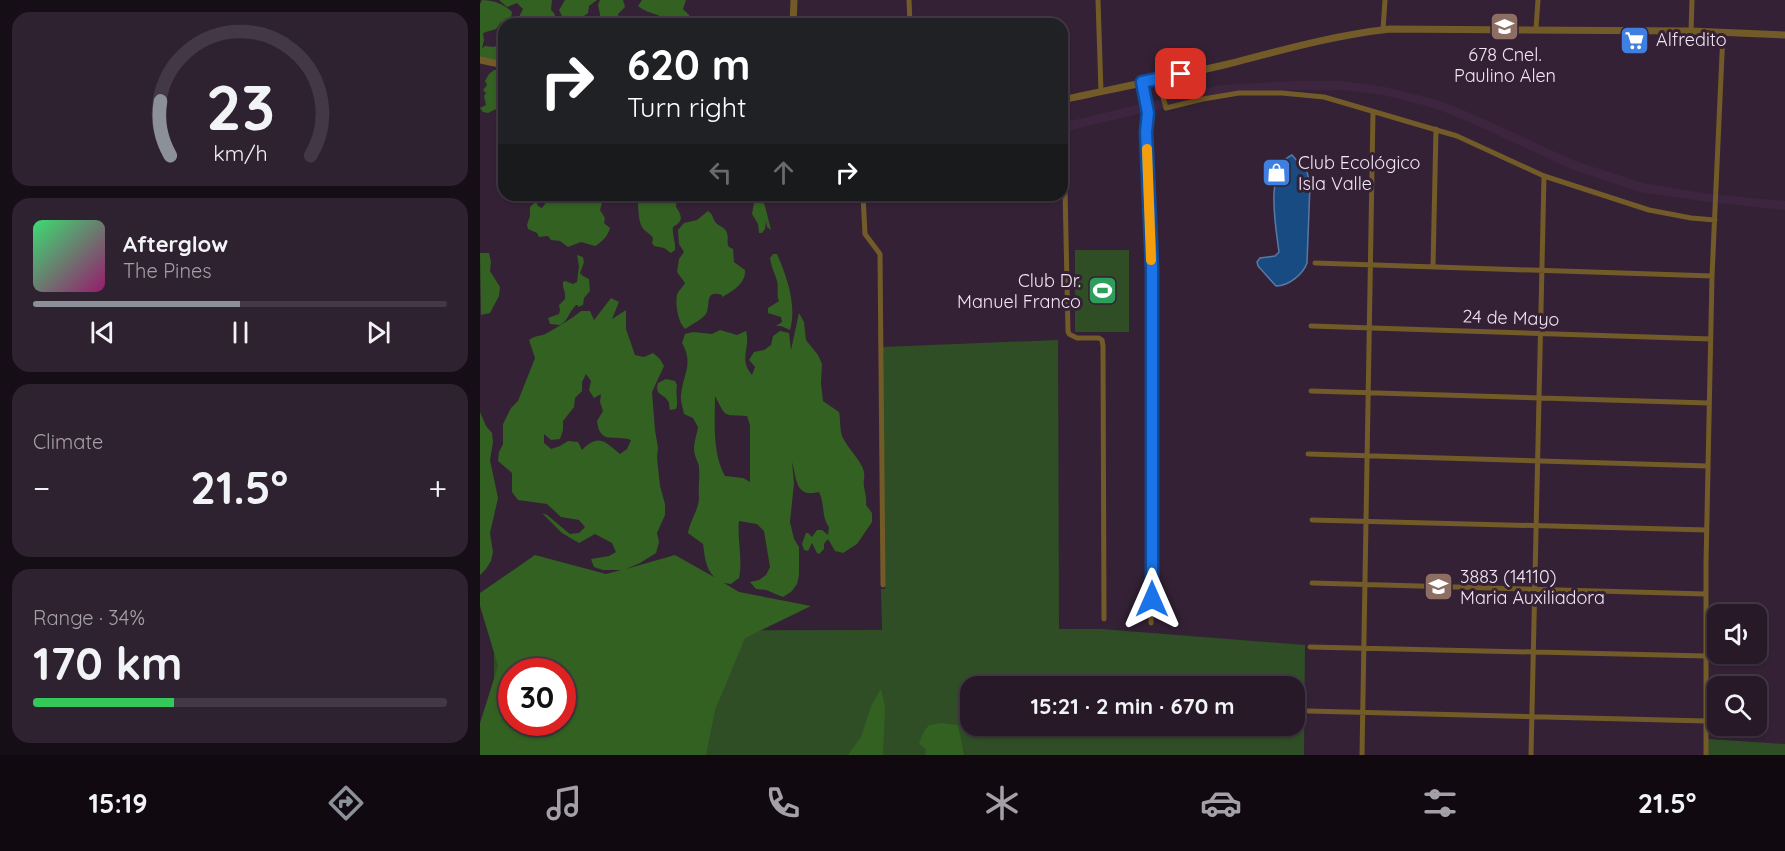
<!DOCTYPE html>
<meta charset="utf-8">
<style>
:root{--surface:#271928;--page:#2f2230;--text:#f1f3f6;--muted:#a4a0a8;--line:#433845;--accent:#8c9099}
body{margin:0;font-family:Quicksand,sans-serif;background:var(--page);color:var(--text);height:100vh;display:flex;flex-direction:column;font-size:22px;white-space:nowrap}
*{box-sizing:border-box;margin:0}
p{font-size:20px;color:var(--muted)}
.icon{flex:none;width:33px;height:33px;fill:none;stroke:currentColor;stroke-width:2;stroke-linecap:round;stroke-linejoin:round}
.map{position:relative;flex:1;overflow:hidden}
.drawer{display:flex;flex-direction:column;gap:12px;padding:12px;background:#150e16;width:480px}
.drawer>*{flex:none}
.banner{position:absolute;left:18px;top:18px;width:570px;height:183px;border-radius:18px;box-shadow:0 2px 4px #0004,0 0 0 2px var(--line);background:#202124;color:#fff;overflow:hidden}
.controls{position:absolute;left:1227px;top:604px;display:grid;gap:12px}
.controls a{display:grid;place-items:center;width:60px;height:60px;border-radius:12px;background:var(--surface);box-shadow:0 2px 4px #0004,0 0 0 2px var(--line);font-size:30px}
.speed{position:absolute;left:18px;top:658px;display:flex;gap:12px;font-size:30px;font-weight:700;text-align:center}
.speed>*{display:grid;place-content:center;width:78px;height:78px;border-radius:50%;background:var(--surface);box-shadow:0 2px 4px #0004,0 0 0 2px var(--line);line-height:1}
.speed .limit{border:9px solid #d22;background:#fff;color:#111}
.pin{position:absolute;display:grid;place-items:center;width:51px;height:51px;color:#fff;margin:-26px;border-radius:12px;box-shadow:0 3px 9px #0006}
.me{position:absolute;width:66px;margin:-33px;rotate:0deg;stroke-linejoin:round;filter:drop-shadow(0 0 4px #0008)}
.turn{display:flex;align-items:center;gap:21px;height:126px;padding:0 30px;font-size:27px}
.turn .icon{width:78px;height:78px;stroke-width:2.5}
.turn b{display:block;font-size:42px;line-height:51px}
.lanes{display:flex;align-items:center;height:57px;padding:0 30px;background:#0003;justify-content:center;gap:30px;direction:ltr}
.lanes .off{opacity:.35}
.big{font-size:45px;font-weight:700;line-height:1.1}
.drawer .tile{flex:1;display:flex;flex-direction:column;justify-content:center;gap:9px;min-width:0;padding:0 21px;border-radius:18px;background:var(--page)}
.drawer .dial{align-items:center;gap:0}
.dial svg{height:156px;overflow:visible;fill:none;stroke:var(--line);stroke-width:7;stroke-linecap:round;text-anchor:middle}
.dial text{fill:var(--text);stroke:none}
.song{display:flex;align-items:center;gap:18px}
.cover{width:72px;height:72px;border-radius:9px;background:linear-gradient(135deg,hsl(140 70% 55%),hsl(320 70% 35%))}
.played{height:6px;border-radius:3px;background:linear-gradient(90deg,var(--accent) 50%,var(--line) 50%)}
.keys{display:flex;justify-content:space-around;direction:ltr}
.heat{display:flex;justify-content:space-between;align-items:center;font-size:33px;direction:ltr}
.charge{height:9px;border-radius:4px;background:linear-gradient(90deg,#34c759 34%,var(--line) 0)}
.trip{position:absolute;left:480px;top:676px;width:345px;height:60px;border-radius:18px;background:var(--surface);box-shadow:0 2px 4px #0004,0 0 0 2px var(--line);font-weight:700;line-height:60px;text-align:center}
.menu{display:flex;height:96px;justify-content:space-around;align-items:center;background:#100a10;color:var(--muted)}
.menu .icon{width:42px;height:42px}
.menu .selected{color:var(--accent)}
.menu b{font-size:27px;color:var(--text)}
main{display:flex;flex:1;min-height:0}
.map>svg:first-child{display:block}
.built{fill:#3d253f}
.green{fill:#304e25;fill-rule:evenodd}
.forest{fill:#326121;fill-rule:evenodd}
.water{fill:#174b82;stroke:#5979a4;stroke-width:1.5}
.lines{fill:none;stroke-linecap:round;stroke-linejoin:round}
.minor{stroke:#725b28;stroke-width:5}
.tertiary{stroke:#725b28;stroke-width:7}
.route-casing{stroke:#114b97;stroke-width:15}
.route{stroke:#1a73e8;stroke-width:10}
.slow{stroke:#f59e0b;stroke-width:10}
.labels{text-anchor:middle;stroke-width:6;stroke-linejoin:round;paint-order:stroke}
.poi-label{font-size:18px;fill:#f2e5f3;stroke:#342135;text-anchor:start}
.street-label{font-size:18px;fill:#f2e5f3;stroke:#342135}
</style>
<main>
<section class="drawer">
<div class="tile dial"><svg viewBox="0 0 100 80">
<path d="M14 69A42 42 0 1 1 86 69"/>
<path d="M14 69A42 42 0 0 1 9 41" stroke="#8c9099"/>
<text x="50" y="56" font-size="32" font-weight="700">23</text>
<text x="50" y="72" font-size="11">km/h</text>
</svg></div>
<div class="tile">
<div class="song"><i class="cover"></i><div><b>Afterglow</b><p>The Pines</p></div></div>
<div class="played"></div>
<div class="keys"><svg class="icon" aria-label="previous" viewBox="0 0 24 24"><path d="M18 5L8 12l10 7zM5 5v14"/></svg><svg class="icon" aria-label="pause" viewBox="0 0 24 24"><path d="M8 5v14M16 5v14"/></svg><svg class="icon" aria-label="next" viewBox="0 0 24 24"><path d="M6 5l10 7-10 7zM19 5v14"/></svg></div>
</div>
<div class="tile"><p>Climate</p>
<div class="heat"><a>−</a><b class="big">21.5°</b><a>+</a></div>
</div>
<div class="tile"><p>Range · 34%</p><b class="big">170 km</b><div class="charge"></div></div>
</section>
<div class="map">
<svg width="1305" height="755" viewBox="0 0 1305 755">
<rect width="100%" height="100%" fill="#342135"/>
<!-- built -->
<path class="built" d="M813,81H862L905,87L958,100L993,114L1095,161L1163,183L1229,194L1305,201V210L1228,202L1160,192L1091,169L989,122L954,108L903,95L863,90H813L743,94L582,132V123L741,85Z"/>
<!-- green -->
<path class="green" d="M595,250H649V332H595Z
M578,340L579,629H621L825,645L824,755H14V631L402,630L401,589H405L402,347ZM32,672H82V723H32ZM490,687H814V726H490Z
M1228,739L1305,744V755H1228Z"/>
<!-- forest -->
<path class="forest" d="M2,0C13,0 24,4 32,12L30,24H24V28L21,22L16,29L3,33L4,40L2,48L5,46L14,47L20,43L24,29V59L20,58L18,61L0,59V4Z
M19,0H72L71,10L74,13L77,22L75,24H39V17L43,9L37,3L27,7Z
M85,0H117L109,6L108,13L104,16L92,22H85L79,10Z
M120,0H143L145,7L138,14L140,24H120V14L118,5Z
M162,0H206L203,9L209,15L212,24H175L180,17L178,15C171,13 164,11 158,6Z
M14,70H24V114L20,112L18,108L8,113L3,112L0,108L6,105L4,96L6,93L3,90L7,85L5,81L9,74Z
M67,195H124L120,210L125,218L124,223L130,228C128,236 121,243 115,246L101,242L88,247L80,241L71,240L68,236L59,237L57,233L48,229L47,225L50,216V207L56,201L58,206L62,208L67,201Z
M158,195H197L196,207C202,216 204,221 193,227C192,236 196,242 195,250L191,253L184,248L174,246L172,243L173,238C170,233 165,232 162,227C158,221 158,203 158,195Z
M280,196L285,206L291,230L287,227L286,221L285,229L282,233H279L278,224L272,214L274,203L278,197Z
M228,211C234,215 232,218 236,223C240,227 245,227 247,233C249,239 246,242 249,247L253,249L254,262L265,270C266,283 253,291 242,297V295C224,289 231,305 226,314C222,319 211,325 205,329C198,322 195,305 197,295C198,291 203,287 205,283L197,272L199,259L204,252L199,244L198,230L204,223L217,220Z
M0,253H9L11,262L10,271L20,287L19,296L10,313L1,315Z
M293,254H297C307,277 317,305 310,330L301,326H296L302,322L301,317L288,313V308L299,301C296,294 299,288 297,281C295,274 291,266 290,258Z
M97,255L103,257L104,262L100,273L103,276L109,279L110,291L104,298L103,305L98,307V305H96C89,312 88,321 80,325L70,324L68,318L79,314L80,310L79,305L85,299C86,291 82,288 83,282L85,281L93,284L97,282L99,266Z
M131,298L139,302L132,319L146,310V329L155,355L164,357L173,353L180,359L184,366L172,392L175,430L178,448L177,458L180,486L185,504V515L177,533L179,542L176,553L160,563L146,569L195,555L234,577C225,567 225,557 223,544L208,533C210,520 219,510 219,497C218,487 220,477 219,468C219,463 216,460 215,455C212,447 217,435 218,427L213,418L204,414C203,408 200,401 201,395C203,374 214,364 202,343L205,334L213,332L232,334L240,330L257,335L266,331C271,348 258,359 272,375L275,367L269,360L274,352L284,350L291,345L293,336L300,331L309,333L311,350L319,313L324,322L326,340L338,355L342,364L341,383L343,401L359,412C361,421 359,432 364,440C369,449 382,462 384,472C385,477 383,482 384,486C385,494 387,497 386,505L392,513V522L377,544L363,553L355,551L348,539L344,544V549L339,554L337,553L332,543L328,551L324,550L322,544L326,533H328L332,537L337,530H342L348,535L349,527C341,516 345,504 339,492C315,498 317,479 312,462L314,483L310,522L314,539L319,547V575L317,584L311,592L303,597L286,590L276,589L270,582L279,580L286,575L290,567L284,531L277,524L259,521C257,540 263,559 259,578L251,584L244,583L259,592L331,606L265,638L235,710L226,755H0V723L18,666L0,606V593L55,555L126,574L141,570H123L114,567L111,559L129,556L136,552L132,543L115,534L99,543L82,533L62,513L67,515L90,534L99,533L105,527L99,520L81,517L67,504L38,500L32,492V473L18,461L19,452L23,444V424L31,408L38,401L55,358L49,340C57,334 61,337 67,333C79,326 90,320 101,311H110L114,320ZM106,374L111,381L109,390L114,398L121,394L120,402L123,411L117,421C120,446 135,434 151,440L147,449L140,454C125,442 119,433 102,450L98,442L88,441L80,446L71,449L64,443V434L71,440L80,439L83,430V421L94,407L95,398L102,391V382ZM235,396C246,417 242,415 267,416L270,425V482L263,478L245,476C232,453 235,421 235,396ZM32,672H82V723H32Z
M186,379L195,381L197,385C195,394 199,401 196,409L190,410C189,408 190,404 188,401C184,393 174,396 178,383Z
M0,412L6,426L12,433L13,442L10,460L18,498L10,533L13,552L11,561L6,569L0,575Z
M401,689L405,707L403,755H368L381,737L392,704Z
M461,723L478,725L484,755H445L446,749L439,744L444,731L449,725Z"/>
<!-- water -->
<path class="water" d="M812,155L827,172L830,184L827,263C823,274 809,286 796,286L778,266L777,262L780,258L795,256L799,252C796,228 784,167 812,155Z"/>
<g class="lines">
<!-- minor -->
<path class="minor" d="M429,0L430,24
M618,0L621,92
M1056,29L1058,0
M903,30L905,0
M1211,31L1212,0
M678,79L686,108L723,99L759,93H802L844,97L977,136L1064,176L1169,210L1211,218L1235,220
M662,82L668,113L666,132L672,268L671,623
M582,134L584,141L588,331L589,334L597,338H619L622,340L623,346L624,619
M383,195L385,234L400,254L403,585
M835,263L1232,276
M953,267L956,129
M831,326L1231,339
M831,391L1229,403
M828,454L1228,466
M832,520L1227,530
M832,583L1226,594
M830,647L1226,656
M828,711L1226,721
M882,755L893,112
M1051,755L1064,176
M1226,755V564L1232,276L1243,32"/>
<!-- tertiary -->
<path class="tertiary" d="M313,24L314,0
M0,60L24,65
M582,100C637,88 693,77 748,64C802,50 855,35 910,29L1211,31L1305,35"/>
</g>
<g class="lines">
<defs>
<path id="route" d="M672,599V268L666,132L668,113L662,82L701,74"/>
</defs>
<!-- route casing -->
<use href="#route" class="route-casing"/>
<!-- route -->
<use href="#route" class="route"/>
<!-- slow -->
<path class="slow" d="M667,149L671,260"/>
</g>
<!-- icons -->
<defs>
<symbol id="school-square" viewBox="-11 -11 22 22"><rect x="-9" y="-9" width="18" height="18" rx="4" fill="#8d6e63" stroke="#342135"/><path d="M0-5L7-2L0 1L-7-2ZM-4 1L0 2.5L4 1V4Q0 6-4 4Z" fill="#fff"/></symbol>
<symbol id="supermarket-square" viewBox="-11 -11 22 22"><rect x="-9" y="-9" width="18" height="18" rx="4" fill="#3f7fe0" stroke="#342135"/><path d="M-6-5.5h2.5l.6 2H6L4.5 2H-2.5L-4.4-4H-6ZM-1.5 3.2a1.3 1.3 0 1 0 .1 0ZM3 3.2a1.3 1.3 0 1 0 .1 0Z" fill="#fff"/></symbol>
<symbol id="shop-square" viewBox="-11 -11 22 22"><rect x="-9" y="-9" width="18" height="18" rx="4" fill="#3f7fe0" stroke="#342135"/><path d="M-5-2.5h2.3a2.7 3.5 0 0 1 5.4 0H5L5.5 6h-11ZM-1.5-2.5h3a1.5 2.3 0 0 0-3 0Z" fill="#fff"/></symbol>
<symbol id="stadium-square" viewBox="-11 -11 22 22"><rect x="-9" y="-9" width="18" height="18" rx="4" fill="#2e9e5b" stroke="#342135"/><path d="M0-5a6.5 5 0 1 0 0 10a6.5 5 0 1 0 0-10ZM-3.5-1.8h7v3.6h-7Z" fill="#fff"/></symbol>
</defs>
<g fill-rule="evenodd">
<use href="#school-square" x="1008" y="10" width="33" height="33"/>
<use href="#supermarket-square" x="1138" y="24" width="33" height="33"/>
<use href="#shop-square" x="780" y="156" width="33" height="33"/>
<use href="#stadium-square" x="606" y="274" width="33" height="33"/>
<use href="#school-square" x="942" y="570" width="33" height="33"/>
</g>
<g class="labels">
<!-- poi labels -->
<g class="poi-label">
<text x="1176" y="46">Alfredito</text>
<text x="1025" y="61" text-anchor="middle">678 Cnel.<tspan x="1025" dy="21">Paulino Alen</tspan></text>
<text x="818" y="169">Club Ecológico<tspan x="818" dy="21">Isla Valle</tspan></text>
<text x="601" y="287" text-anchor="end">Club Dr.<tspan x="601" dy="21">Manuel Franco</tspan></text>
<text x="980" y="583">3883 (14110)<tspan x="980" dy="21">Maria Auxiliadora</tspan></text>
</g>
<!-- street labels -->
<g class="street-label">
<text transform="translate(1031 318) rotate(2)" y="6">24 de Mayo</text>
</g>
</g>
</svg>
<div class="controls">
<a><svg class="icon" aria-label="sound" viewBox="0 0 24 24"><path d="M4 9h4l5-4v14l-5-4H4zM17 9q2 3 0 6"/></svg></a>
<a><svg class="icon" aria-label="search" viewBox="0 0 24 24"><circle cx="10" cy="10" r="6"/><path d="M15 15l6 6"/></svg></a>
</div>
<div class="speed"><div class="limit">30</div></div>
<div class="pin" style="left:701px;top:74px;background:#d93025"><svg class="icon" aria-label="arrive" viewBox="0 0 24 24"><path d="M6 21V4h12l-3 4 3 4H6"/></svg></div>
<svg class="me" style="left:672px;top:599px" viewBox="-20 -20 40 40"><path d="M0-17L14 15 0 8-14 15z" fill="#1a73e8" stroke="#fff" stroke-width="4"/></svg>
<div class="trip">15:21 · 2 min · 670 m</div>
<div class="banner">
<div class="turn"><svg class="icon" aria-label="right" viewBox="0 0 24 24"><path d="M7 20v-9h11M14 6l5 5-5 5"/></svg><div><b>620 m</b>Turn right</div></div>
<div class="lanes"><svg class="icon off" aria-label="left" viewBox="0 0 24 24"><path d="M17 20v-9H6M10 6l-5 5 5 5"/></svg><svg class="icon off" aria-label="ahead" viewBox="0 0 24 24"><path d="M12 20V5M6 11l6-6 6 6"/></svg><svg class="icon" aria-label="right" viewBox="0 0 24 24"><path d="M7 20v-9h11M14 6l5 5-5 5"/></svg></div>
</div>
</div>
</main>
<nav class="menu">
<b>15:19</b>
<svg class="icon selected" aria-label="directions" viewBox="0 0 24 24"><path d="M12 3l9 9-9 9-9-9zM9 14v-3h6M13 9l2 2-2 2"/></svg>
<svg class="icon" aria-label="music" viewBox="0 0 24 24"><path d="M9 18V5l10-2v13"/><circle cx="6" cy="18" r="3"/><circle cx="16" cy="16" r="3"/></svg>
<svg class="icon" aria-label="phone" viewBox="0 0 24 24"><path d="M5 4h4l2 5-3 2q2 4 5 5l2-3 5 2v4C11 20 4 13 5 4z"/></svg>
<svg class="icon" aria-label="climate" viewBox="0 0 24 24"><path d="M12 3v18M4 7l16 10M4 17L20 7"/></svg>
<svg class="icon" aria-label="car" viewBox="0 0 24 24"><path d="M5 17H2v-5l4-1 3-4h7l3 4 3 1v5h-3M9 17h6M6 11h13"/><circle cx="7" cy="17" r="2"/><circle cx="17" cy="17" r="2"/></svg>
<svg class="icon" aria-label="filters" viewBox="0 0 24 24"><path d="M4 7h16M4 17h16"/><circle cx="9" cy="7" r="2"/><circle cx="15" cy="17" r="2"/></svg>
<b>21.5°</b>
</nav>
